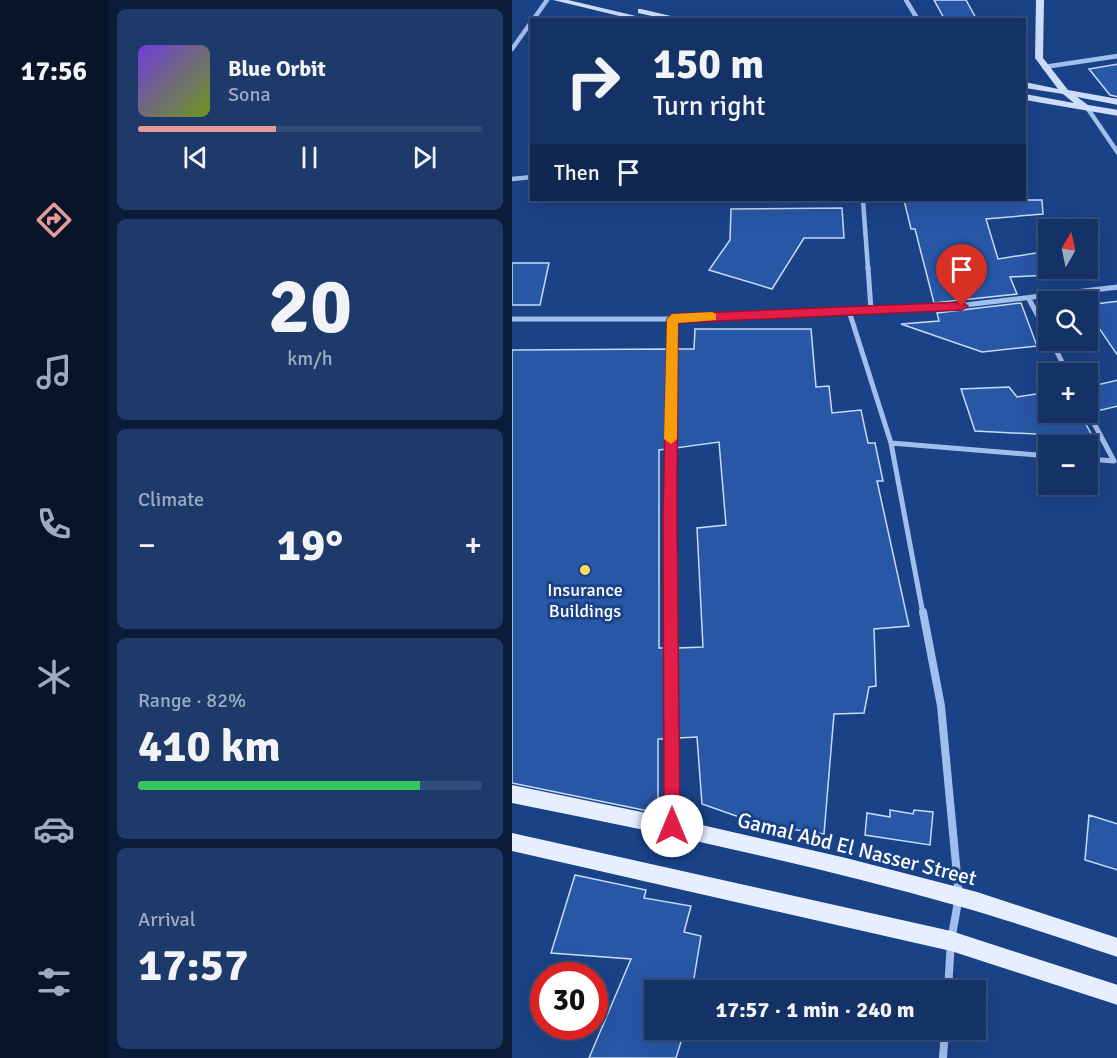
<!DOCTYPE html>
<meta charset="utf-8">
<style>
:root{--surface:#143265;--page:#1d3a6b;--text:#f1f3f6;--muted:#9daabf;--line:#334d79;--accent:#e69b98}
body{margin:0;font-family:Signika,sans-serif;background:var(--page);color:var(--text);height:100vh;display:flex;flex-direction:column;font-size:22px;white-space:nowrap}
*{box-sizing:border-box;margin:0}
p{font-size:20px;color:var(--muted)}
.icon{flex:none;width:33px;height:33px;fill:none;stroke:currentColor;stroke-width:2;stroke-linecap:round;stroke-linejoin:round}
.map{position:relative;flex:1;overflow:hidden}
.sheet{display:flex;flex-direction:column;gap:9px;padding:9px;background:#0b1c38;width:404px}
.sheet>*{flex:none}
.banner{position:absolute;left:18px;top:18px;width:496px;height:183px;border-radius:0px;box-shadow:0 6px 24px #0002,0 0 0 2px var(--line);background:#143265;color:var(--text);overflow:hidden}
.needle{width:39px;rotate:9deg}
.fabs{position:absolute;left:526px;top:219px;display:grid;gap:12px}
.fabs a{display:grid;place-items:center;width:60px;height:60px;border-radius:0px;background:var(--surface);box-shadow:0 6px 24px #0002,0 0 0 2px var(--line);font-size:30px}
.speed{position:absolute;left:18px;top:962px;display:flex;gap:12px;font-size:30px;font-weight:700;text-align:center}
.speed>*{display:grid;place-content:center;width:78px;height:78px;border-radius:50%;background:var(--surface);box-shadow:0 6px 24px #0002,0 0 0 2px var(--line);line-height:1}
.speed .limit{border:9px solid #d22;background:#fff;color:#111}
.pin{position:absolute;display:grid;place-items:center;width:51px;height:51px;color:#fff;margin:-62px -26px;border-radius:50% 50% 50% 0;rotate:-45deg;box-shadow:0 0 6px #0007}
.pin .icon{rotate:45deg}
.me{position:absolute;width:66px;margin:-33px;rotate:0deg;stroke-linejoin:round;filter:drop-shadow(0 0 4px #0008)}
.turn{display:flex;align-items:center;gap:21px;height:126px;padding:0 24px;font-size:27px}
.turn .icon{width:78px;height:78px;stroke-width:2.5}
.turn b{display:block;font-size:42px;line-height:51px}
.then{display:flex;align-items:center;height:57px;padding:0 24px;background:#0003;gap:12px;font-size:22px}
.big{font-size:45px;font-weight:800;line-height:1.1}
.sheet .card{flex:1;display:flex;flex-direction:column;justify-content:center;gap:9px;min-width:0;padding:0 21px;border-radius:9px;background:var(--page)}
.sheet .dial{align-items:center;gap:0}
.dial b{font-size:78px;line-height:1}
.song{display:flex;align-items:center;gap:18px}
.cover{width:72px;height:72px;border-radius:9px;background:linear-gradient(135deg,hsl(260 70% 55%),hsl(80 70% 35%))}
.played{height:6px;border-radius:3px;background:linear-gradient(90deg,var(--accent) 40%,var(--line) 40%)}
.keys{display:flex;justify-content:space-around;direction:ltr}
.heat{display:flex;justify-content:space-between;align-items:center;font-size:33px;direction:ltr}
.charge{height:9px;border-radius:4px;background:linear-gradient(90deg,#34c759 82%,var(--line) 0)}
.trip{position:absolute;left:132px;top:980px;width:342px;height:60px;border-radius:0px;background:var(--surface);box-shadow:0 6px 24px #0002,0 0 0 2px var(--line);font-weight:800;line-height:60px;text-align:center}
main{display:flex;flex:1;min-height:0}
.tab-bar{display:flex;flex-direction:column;width:108px;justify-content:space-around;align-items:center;background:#081428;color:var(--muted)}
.tab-bar .icon{width:42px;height:42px}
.tab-bar .current{color:var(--accent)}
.tab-bar b{font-size:27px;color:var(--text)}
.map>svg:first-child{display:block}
.building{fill:#2857a6;stroke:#c7daf9;stroke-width:1.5}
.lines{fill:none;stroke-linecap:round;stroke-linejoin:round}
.street-far2{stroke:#a2beec;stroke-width:4.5}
.street-far1{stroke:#a2beec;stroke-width:5}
.street{stroke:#a2beec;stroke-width:8}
.secondary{fill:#ceddf9;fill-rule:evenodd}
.primary{fill:#e7efff;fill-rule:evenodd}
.route{fill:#e11d48;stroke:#92132f;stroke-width:1.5}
.slow{fill:#f59e0b}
.poi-dot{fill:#ffdc5d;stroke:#1a4287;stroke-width:2}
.labels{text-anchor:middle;stroke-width:6;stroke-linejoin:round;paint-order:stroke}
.poi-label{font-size:18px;fill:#fff;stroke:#1a4287}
.near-street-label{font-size:21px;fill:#fff;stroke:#1a4287}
</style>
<main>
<nav class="tab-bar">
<b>17:56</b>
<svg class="icon current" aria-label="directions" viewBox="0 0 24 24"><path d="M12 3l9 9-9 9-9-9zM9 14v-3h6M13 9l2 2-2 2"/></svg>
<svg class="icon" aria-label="music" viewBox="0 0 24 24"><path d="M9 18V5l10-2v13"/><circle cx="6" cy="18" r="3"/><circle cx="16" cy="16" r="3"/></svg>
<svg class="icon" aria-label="phone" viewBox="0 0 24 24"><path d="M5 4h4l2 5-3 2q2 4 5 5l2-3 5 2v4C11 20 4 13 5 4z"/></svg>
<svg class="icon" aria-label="climate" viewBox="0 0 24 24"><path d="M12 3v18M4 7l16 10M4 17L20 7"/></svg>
<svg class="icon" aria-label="car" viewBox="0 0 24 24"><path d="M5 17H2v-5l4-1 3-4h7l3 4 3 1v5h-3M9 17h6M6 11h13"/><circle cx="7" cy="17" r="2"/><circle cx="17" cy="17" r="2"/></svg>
<svg class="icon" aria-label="filters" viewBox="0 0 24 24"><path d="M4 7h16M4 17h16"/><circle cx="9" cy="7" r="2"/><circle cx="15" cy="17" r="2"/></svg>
</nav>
<section class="sheet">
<div class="card">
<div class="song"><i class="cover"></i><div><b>Blue Orbit</b><p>Sona</p></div></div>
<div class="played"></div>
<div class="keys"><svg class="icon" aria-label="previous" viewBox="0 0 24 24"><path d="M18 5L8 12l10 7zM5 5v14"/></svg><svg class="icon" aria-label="pause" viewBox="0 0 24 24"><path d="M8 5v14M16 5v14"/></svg><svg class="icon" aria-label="next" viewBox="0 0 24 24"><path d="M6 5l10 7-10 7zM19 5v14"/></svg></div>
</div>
<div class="card dial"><b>20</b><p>km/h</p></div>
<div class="card"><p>Climate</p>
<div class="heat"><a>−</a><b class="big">19°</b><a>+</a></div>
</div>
<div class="card"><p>Range · 82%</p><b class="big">410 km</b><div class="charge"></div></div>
<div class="card"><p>Arrival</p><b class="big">17:57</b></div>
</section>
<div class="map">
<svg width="606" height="1058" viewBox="0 0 606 1058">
<rect width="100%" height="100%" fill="#1a4287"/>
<!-- building -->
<path class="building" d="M422,0H454L465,20H433Z
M606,64V97L598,95L577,69Z
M392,200H530L531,214L474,219L486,259L537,251V275L498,277L505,294L422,303L403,229H399Z
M330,208L332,238H292L260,289L197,270L218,240L219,209Z
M0,263H37L28,305H0Z
M606,301V356L587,328L576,329V305Z
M509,303L525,346L470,352L389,324L427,321L425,313Z
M183,329H299L304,387L317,386L320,413L349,410L356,443H363L371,481H365L397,626L362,629L364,686L357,687L352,713L322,714L312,834L250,825L190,804L185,737L166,738L165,648L191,647L185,528L214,525L207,442L164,448L165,349H182Z
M155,349V449L147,450V648H153L154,739H146V813L0,783V350Z
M606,380V406L581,412L576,407V387Z
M497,387L505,397L537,392V412H567L581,437L463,431L449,389Z
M378,810L401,814L402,810L421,812L418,845L353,835L355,813L378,817Z
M577,815L606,824V870L573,860Z
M63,875L134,890L132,898L179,906L172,932L189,936L180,990L150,985L149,990L142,989V1029H173L164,1058H77L119,959L39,953Z"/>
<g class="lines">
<!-- street-far2 -->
<path class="street-far2" d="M394,0L406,20
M21,20L35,0
M0,49L20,21
M532,67L606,56
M576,109L606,153
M0,179L20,177
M351,200L356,269"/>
<!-- street-far1 -->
<path class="street-far1" d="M356,267L359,310
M517,299L537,337
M337,311L379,443L411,614
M0,319H160L427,308L606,287
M539,340L556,374
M576,412L602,461
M379,443L537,456
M576,459L602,461
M159,614L160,319"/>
<!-- street -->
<path class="street" d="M159,612L160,825
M411,612L429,706L447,896L439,941L436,990
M431,1058L433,1029"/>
<!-- secondary -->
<path class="secondary" d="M41,0H56L141,20H124Z
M524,0H532L531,58L556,90L606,99V105L565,97L576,105L606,110V116L513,100V94L562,103L551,94L513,88V82L546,89L523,58Z
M126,9H129L176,20H158L126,13Z"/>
<!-- primary -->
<path class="primary" d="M0,785L168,820L334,858L465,892L606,938V957C553,940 500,921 446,906C299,864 149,833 0,803Z
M0,833L439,931L606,985V1005L439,951L0,851Z"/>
</g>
<!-- route -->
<path class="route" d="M450,302L456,306L450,310L166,323L165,516L168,826L166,832L160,834L154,832L152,826L151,516L155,319L160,314Z"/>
<!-- slow -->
<path class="slow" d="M200,312L204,314V320L166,323L165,439L159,444L152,439L155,319L160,314Z"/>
<!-- markers -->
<circle class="poi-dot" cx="73" cy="570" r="6"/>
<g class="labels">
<!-- poi labels -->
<g class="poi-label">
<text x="73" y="596">Insurance<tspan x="73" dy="21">Buildings</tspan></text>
</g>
<!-- near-street labels -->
<g class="near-street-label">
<text transform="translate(345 849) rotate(14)" y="7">Gamal Abd El Nasser Street</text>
</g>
</g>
</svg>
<div class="fabs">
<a><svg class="needle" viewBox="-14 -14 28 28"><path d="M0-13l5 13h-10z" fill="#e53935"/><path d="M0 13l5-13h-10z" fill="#9daabf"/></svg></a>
<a><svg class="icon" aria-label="search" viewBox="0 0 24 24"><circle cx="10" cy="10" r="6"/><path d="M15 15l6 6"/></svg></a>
<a>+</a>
<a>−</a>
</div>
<div class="speed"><div class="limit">30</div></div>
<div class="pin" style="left:450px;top:306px;background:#d93025"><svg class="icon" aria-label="arrive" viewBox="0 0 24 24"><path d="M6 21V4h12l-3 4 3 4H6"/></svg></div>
<svg class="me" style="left:160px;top:826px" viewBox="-20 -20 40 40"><circle r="19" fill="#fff"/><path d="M0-13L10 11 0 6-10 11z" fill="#e11d48"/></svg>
<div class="trip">17:57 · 1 min · 240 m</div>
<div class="banner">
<div class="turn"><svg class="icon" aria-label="right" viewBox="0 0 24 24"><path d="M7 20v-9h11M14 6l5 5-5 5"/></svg><div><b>150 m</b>Turn right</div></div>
<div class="then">Then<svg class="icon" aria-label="arrive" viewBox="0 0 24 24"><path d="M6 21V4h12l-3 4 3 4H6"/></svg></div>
</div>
</div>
</main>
